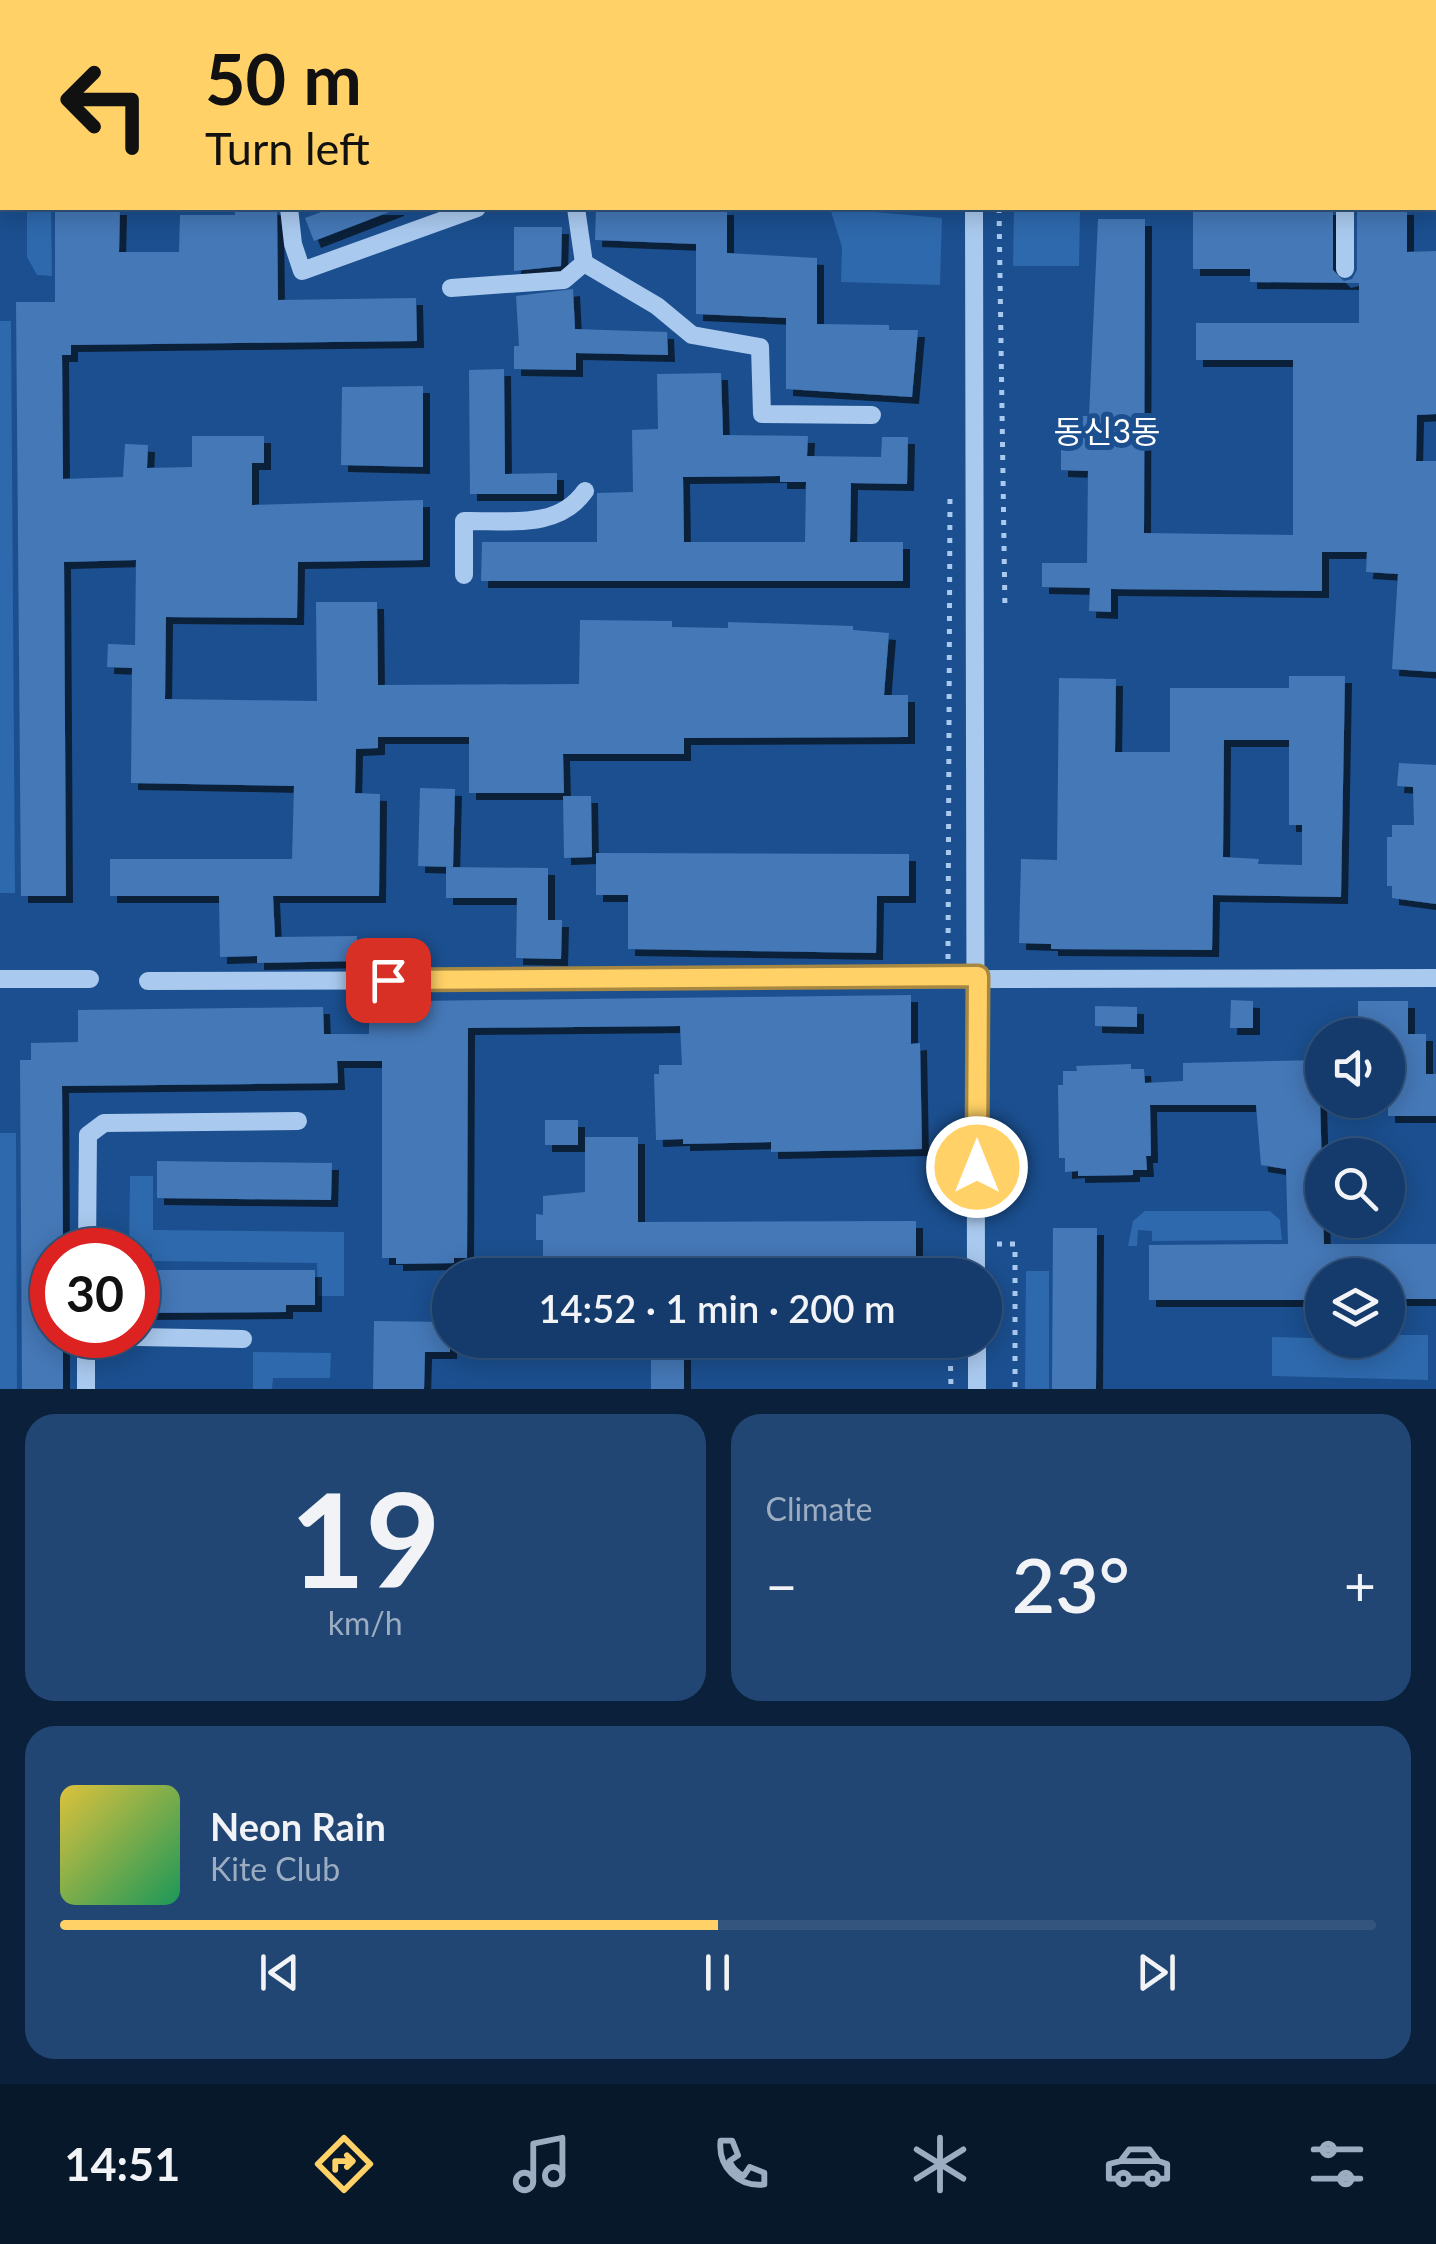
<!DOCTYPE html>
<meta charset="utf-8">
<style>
:root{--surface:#143b6b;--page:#214673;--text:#f1f3f6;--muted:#9dadc1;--line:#33557e;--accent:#ffd166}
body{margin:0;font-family:Lato,"Noto Sans KR",sans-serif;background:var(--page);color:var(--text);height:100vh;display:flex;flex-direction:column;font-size:38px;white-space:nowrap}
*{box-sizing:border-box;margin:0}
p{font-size:32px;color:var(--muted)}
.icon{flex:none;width:55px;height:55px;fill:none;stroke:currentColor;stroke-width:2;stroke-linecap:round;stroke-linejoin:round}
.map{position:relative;height:1389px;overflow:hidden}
.side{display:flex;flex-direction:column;gap:25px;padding:25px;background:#0b203b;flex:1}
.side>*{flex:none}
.guide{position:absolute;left:0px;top:0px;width:1438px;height:210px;box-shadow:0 5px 25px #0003,0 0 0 2px var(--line);background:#ffd166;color:#111;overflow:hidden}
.tools{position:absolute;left:1305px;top:1018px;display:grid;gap:20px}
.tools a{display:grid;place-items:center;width:100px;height:100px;border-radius:50%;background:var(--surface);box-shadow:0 5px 25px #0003,0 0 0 2px var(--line);font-size:50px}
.speed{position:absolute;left:30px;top:1228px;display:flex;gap:20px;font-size:50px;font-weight:700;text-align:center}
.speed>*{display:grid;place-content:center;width:130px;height:130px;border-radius:50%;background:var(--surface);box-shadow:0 5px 25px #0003,0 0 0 2px var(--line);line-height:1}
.speed .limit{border:15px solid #d22;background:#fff;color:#111}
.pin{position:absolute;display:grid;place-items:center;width:85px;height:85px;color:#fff;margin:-42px;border-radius:20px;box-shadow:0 5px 15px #0006}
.me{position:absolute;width:110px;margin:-55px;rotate:0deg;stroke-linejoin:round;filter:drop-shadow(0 0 8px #0008)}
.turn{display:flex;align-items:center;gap:35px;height:210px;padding:0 40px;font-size:45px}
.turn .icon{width:130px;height:130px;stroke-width:2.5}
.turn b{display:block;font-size:70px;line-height:85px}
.big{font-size:75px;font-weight:600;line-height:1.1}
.side .card{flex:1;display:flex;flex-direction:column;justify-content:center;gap:15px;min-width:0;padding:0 35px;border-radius:30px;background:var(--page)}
.side .dial{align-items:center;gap:0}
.dial b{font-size:130px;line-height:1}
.song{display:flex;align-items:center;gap:30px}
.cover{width:120px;height:120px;border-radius:15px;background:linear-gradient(135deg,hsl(50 70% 55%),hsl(150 70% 35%))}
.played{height:10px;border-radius:5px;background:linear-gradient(90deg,var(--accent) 50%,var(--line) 50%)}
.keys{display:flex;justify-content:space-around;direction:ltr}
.heat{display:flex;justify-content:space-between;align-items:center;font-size:55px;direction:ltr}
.side .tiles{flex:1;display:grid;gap:25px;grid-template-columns:1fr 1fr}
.card:last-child{grid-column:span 2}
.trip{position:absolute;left:432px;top:1258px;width:570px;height:100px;border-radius:50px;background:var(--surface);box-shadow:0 5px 25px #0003,0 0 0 2px var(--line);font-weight:600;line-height:100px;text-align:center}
.menu{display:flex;height:160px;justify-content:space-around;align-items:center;background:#08182b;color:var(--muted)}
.menu .icon{width:70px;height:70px}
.menu .selected{color:var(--accent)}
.menu b{font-size:45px;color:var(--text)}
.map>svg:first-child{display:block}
.green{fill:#2e69ad}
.building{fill:#4478b7;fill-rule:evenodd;filter:url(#shadow)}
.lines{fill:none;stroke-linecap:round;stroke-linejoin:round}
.path{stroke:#a9c9ee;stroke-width:5;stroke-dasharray:5 8;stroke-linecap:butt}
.minor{stroke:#a9c9ee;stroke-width:18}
.route-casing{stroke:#a68842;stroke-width:25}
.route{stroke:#ffd166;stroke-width:18}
.labels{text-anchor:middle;stroke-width:10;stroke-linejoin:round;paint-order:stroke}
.quarter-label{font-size:32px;fill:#fff;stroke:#1b4f8f}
</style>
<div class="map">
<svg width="1436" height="1389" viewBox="0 0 1436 1389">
<defs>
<filter id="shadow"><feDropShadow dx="7" dy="7" stdDeviation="0" flood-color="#0009"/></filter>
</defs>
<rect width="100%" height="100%" fill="#1b4f8f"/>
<!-- green -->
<path class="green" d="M27,208H51L52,276L37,275L27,257Z
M830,208L942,218L940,285L841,282L842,247Z
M1014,208H1080L1079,266H1013Z
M0,321H11L15,893H0Z
M0,1133H16L17,1389H0Z
M130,1176H153V1230L344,1232V1296H318L317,1263L152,1261V1254L129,1250Z
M1145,1211H1270L1280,1220L1282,1240L1152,1241V1231L1138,1230L1137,1246H1128L1133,1221Z
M1026,1271H1049V1389H1025Z
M1388,1335H1428V1380L1272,1376V1337L1388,1340Z
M689,1340H866V1355L689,1358Z
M253,1352L331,1353L330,1378H273L272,1389H253Z"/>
<!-- building -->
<path class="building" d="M55,208H120L119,252H179L180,215H235V208H277L278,300L416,298L417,341L71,345V355H62L63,479L123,477L125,444L148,445L147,468L192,467V436H264V463H252V505L423,500V560L298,562L297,618L166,617L165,699L317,701L316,602H377L378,685L579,684L580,620L672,621V627L728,628V622L853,626V630L889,633L884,695H908V737L684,738V754H563L564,793H469V737H378V748L356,749L355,793L380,794L379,896H273L275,937L357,936V961L257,963V956L220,957L219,896H110V859H292L294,786L131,783L132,668L107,667L108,644L135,645L136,560L64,562L66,896H21L16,302H55Z
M332,208H397V209L314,241L305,218Z
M596,208H727V253L817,258V324L889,325V330H918L912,397L786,389V318L696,314V244L595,240Z
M1250,208H1333V270L1344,281L1352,279L1357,270V208H1407V252L1436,251V414L1417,415L1416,461H1436V672L1392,669L1398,574L1366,572L1367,552H1322V591L1111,589V612L1089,611L1090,588L1042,587V563H1087L1088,471L1061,470V416H1089L1098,219H1145L1144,533L1293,535V360H1196V323H1359V283L1250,282V269H1193V212H1250Z
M514,227H562L561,266L514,271Z
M573,289L575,329L667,332L668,355L576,353V370L514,369V346H519L516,296Z
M504,369L505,474L557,473V494H470L469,370Z
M721,373L723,435L808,436L807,456L881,457L882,437H908L907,484L851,483L850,542H903V581H481L482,542H597V493L633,492L632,430L658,429L657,374ZM780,476V482H806L805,542H684L683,477Z
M423,386V467L341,465L342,387Z
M1289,676H1345L1341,897L1213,895L1212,950L1051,949V944L1019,943L1021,859L1057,860L1059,678L1116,679L1115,752H1170V688H1289ZM1224,740H1289V825H1302V865L1258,864L1259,859L1223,857Z
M1399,763L1436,765V904L1392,898V886H1387V837H1392V825H1414L1413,787L1397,786Z
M420,788L455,789L453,867L418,866Z
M563,796H591L592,857L564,858Z
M596,853L909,854V896H877L876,953L628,949V895H596Z
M446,867L548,868V920H562L561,959L516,958L517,898H446Z
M911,995V1044L920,1043L922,1149L771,1152V1142L683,1144V1139L656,1140L654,1074H659V1065H682L680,1026L468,1028L467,1258H454V1263L396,1264V1258H382V1061H337L338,1083L62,1086L63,1250H52V1335H63V1389H22L20,1060H31V1043L78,1042V1010L323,1007L324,1034H369V1020H416V1001Z
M1231,1000L1253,1001V1028H1230Z
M1358,1001H1408V1034H1426V1074H1436V1116H1388V1035H1358Z
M1095,1006L1137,1007V1027L1095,1026Z
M1319,1060L1324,1244H1436V1299H1388V1275H1322L1319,1300H1149V1245L1288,1244L1286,1169L1261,1165L1256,1105H1150L1151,1156H1146L1147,1170H1133V1175L1078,1176V1171L1065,1172V1158H1059L1058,1085H1063V1071H1077L1076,1066L1131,1064V1069H1144L1145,1083L1183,1081V1063Z
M545,1120H578V1145H545Z
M585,1137H638V1222L916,1221V1260L588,1259V1263H554V1259H543V1240H536V1214L543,1215V1196L585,1192Z
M157,1161L332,1163L331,1200L157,1198Z
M1053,1228H1097L1096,1389H1052Z
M138,1270H315V1305H286V1312L138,1313Z
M374,1321L450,1322V1352H425L424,1389H373Z
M651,1340H684V1389H651Z"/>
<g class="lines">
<!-- path -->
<path class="path" d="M998,2V0
M999,208L1005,611
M948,959L950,495
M997,1244H1015V1389
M950,1340L951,1389"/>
<!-- minor -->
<path class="minor" d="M471,0V2
M973,0V2
M289,208L293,244L302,271L477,208
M576,208L584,263
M974,208L976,1275
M584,263L657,306L692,335L760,347L762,414L872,415
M1345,269V208
M451,288L564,280L584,263
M464,575V521C507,520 558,530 585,491
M0,979H90
M148,981L1436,978
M87,1250L88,1135L104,1123L298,1121
M86,1335V1389
M86,1336L243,1339
M977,1340V1389"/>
</g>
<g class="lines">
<defs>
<path id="route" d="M388,980L978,976L977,1167"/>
</defs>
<!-- route casing -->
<use href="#route" class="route-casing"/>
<!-- route -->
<use href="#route" class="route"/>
</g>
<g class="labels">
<!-- quarter labels -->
<g class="quarter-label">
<text x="1107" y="443">동신3동</text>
</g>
</g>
</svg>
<div class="tools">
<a><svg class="icon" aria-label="sound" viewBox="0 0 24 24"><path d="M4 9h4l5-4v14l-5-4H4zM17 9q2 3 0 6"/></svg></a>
<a><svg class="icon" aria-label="search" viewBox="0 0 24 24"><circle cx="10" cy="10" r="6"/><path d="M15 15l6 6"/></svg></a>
<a><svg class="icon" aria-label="layers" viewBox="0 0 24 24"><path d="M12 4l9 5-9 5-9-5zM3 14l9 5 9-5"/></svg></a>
</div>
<div class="speed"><div class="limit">30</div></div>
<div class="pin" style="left:388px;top:980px;background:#d93025"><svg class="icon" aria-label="arrive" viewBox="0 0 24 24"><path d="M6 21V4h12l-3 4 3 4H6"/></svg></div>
<svg class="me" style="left:977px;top:1167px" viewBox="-20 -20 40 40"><circle r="17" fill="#ffd166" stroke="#fff" stroke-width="3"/><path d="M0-11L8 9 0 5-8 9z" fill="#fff"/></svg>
<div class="trip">14:52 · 1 min · 200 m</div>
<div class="guide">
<div class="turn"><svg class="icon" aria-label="left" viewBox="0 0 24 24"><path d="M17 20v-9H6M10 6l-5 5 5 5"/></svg><div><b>50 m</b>Turn left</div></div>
</div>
</div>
<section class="side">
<div class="tiles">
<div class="card dial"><b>19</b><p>km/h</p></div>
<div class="card"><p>Climate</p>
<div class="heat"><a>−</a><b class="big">23°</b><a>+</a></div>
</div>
<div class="card">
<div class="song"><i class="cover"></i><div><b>Neon Rain</b><p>Kite Club</p></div></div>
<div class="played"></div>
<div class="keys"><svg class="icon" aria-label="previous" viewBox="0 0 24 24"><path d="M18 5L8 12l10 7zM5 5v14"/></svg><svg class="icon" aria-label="pause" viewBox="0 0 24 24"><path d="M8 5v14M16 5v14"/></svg><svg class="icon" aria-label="next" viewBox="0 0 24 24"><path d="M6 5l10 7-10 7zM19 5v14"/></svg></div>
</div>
</div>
</section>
<nav class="menu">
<b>14:51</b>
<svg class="icon selected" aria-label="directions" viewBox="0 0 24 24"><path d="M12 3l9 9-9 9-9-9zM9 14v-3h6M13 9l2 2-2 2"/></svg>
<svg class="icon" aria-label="music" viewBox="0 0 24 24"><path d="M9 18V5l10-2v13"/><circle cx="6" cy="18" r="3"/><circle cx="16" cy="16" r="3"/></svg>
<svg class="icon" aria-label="phone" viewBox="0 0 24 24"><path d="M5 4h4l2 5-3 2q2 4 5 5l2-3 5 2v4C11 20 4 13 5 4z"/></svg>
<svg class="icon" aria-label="climate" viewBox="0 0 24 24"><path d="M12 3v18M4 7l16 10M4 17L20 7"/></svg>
<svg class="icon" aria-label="car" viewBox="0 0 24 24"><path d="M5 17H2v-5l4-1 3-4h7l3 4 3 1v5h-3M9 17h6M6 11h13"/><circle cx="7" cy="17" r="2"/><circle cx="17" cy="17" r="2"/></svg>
<svg class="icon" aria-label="filters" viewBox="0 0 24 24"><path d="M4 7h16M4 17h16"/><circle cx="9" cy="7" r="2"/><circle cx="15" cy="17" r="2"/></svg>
</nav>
